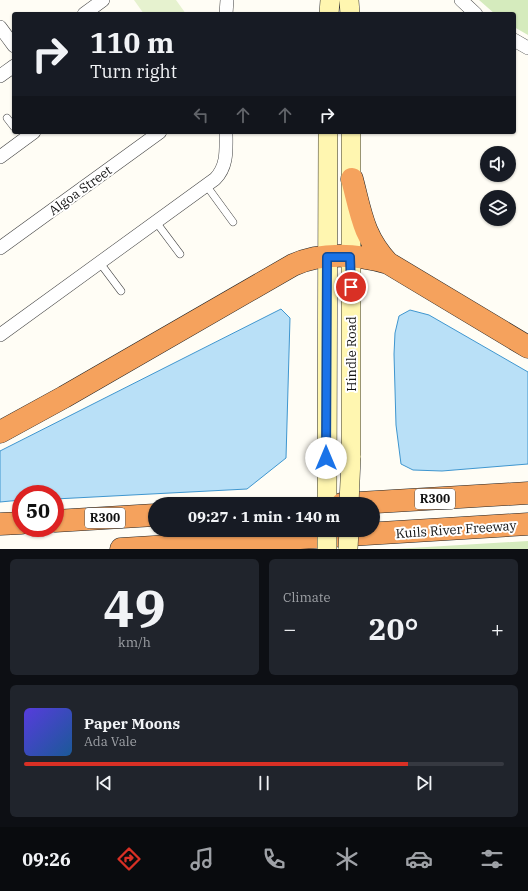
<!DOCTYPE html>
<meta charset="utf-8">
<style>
:root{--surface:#171b24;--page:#20242c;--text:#f1f3f6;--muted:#9ea1a6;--line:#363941;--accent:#d93025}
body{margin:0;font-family:"IBM Plex Serif",serif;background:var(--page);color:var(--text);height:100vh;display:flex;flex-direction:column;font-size:15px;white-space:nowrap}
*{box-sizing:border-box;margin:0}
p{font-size:13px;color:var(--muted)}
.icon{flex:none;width:22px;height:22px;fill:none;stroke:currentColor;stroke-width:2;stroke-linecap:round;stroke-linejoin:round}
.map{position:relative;height:549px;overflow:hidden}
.panel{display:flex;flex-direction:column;gap:10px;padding:10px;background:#0d0f14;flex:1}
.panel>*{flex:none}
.top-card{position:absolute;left:12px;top:12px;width:504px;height:122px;border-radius:4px;box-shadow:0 1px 3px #0004;background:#171b24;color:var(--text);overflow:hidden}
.fabs{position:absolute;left:480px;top:146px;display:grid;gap:8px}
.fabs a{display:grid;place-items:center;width:36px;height:36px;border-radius:50%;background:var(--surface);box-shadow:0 1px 3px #0004;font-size:20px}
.speed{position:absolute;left:12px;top:485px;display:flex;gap:8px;font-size:20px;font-weight:700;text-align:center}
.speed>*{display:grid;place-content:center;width:52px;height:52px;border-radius:50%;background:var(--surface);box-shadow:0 1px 3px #0004;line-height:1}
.speed .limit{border:6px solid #d22;background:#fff;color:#111}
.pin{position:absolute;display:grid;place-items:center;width:34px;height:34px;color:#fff;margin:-17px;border:2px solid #fff;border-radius:50%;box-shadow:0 1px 4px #0007}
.me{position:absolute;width:44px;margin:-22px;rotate:0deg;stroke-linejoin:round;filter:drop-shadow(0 0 3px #0008)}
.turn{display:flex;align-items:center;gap:14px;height:84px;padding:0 12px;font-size:18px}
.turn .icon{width:52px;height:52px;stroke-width:2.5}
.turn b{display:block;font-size:28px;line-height:34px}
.lanes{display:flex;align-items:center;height:38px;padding:0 12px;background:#0003;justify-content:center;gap:20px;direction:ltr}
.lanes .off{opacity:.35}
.big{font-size:30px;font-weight:700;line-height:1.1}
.panel .card{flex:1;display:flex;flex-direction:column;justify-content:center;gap:6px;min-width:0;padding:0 14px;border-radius:6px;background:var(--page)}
.panel .dial{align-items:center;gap:0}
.dial b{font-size:52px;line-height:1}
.song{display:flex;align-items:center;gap:12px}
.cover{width:48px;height:48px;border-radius:6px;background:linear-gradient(135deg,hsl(250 70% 55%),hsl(210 70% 35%))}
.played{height:4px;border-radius:2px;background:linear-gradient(90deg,var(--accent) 80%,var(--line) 80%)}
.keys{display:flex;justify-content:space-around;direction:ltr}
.heat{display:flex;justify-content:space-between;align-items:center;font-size:22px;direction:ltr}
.panel .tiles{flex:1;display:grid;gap:10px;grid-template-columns:1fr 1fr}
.card:last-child{grid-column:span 2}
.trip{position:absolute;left:148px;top:497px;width:232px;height:40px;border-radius:20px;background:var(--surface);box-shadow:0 1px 3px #0004;font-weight:700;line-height:40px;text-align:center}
.menu{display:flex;height:64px;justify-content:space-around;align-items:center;background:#090b0e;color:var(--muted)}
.menu .icon{width:28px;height:28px}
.menu .active{color:var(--accent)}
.menu b{font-size:18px;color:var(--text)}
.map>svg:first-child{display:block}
.green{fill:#d5ebbd}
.pitch{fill:#e6f2cf}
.water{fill:#b9e0f7;stroke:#3f96cf}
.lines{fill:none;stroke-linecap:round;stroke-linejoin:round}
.lane-casing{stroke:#444;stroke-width:8}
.street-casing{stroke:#444;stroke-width:14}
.secondary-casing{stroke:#333;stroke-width:20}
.highway-casing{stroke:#222;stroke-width:23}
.lane{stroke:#fff;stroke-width:7}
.street{stroke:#fff;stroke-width:13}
.secondary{stroke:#fff6b0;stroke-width:19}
.highway{stroke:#f5a25d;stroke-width:22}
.secondary-bridge-casing{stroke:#333;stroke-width:20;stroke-linecap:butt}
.secondary-bridge{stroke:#fff6b0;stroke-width:19}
.route-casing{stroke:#114b97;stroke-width:10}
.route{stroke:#1a73e8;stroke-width:7}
.labels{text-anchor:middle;stroke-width:4;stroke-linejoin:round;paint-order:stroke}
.shield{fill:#fff;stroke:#585858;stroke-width:1}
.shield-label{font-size:12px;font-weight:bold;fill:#111}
.street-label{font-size:13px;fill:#111;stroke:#fff}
</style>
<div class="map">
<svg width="528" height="549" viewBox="0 0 528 549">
<rect width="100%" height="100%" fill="#fffdf5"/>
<!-- green -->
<path class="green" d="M479,0H528V35L514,27V14H495Z
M528,541V549H394Z"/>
<!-- pitch -->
<path class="pitch" d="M134,0H176L186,14H144Z"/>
<!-- water -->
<path class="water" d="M281,309L290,318L286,458L247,489L55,499V494H21V500L0,502V451Z
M410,310L429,315L528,372V464L442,471L413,470L401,464L396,425L394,354L395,333L399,316Z"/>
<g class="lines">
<defs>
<path id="lane" d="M7,118L14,127
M206,185L233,222
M156,222L180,254
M100,263L121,291"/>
<path id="street" d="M461,0L476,14
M84,14L103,0
M226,14L227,0
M0,27L14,46
M514,40L528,48
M0,76L14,66
M0,157L34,132
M0,248L160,132
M0,335L215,179C228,166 226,149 226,132"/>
<path id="secondary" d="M349,0L350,14
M329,14L330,0
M351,457V132
M327,504L328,132"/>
<path id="highway" d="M352,179C361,213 363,236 388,263
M0,432L64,397L293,265C321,252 358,254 388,263L528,347
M342,504L528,493
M55,521L155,515
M0,524L21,523
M121,549L528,524"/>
</defs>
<!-- lane casing -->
<use href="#lane" class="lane-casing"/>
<!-- street casing -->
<use href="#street" class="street-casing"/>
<!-- secondary casing -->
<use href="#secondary" class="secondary-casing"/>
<!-- highway casing -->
<use href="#highway" class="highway-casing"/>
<!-- lane -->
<use href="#lane" class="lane"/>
<!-- street -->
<use href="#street" class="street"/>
<!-- secondary -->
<use href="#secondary" class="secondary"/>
<!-- highway -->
<use href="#highway" class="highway"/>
<defs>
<path id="secondary-bridge" d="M349,504L351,457
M327,530V549
M348,549L349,530"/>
</defs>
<!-- secondary-bridge casing -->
<use href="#secondary-bridge" class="secondary-bridge-casing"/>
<!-- secondary-bridge -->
<use href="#secondary-bridge" class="secondary-bridge"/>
</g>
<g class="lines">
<defs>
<path id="route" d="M326,458L327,257H350L351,287"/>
</defs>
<!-- route casing -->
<use href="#route" class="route-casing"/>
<!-- route -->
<use href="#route" class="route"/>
</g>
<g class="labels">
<!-- shield labels -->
<g class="shield">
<rect x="415" y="489" width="40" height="20" rx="3"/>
<rect x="85" y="508" width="40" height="20" rx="3"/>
</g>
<g class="shield-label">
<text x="435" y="503">R300</text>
<text x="105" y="522">R300</text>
</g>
<!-- street labels -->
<g class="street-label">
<text transform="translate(80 190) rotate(-36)" y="5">Algoa Street</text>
<text transform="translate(351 354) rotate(-90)" y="5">Hindle Road</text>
<text transform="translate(456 529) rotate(-4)" y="5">Kuils River Freeway</text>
</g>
</g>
</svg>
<div class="fabs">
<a><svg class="icon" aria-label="sound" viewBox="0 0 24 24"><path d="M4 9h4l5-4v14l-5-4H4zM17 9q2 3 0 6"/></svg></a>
<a><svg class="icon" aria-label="layers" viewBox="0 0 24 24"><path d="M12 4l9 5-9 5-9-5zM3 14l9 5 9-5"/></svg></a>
</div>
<div class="speed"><div class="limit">50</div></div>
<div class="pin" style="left:351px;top:287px;background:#d93025"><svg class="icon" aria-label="arrive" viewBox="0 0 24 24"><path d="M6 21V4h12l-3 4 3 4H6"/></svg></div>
<svg class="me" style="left:326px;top:458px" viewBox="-20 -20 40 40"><circle r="19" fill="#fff"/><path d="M0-13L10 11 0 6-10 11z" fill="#1a73e8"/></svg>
<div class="trip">09:27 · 1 min · 140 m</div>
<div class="top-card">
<div class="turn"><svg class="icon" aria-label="right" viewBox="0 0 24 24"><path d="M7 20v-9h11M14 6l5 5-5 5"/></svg><div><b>110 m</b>Turn right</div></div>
<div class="lanes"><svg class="icon off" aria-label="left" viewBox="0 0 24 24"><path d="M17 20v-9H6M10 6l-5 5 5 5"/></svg><svg class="icon off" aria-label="ahead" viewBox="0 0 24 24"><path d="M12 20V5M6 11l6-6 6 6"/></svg><svg class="icon off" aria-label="ahead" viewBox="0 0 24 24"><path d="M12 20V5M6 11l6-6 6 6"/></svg><svg class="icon" aria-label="right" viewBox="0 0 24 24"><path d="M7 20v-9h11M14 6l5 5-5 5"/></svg></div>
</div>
</div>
<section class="panel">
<div class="tiles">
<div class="card dial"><b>49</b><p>km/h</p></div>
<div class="card"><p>Climate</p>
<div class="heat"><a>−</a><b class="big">20°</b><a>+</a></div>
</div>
<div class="card">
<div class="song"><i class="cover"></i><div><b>Paper Moons</b><p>Ada Vale</p></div></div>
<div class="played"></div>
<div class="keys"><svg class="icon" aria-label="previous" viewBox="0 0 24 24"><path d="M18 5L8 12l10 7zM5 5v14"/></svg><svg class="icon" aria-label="pause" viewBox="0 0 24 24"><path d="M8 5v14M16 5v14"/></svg><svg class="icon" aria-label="next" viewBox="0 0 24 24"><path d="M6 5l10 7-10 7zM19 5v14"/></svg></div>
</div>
</div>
</section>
<nav class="menu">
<b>09:26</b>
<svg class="icon active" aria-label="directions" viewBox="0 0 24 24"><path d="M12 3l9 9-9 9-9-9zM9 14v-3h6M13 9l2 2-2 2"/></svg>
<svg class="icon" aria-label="music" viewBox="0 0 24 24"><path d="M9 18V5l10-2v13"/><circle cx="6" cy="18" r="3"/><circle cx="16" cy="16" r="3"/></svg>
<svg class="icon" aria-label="phone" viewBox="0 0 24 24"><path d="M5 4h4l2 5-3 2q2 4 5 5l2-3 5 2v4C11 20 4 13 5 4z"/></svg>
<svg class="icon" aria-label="climate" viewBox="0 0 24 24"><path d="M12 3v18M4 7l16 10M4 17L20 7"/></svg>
<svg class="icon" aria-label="car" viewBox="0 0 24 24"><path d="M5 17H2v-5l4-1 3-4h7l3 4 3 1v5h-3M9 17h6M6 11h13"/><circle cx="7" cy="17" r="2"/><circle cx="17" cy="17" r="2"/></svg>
<svg class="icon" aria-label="filters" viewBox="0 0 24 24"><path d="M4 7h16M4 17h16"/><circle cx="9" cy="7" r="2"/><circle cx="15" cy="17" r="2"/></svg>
</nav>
